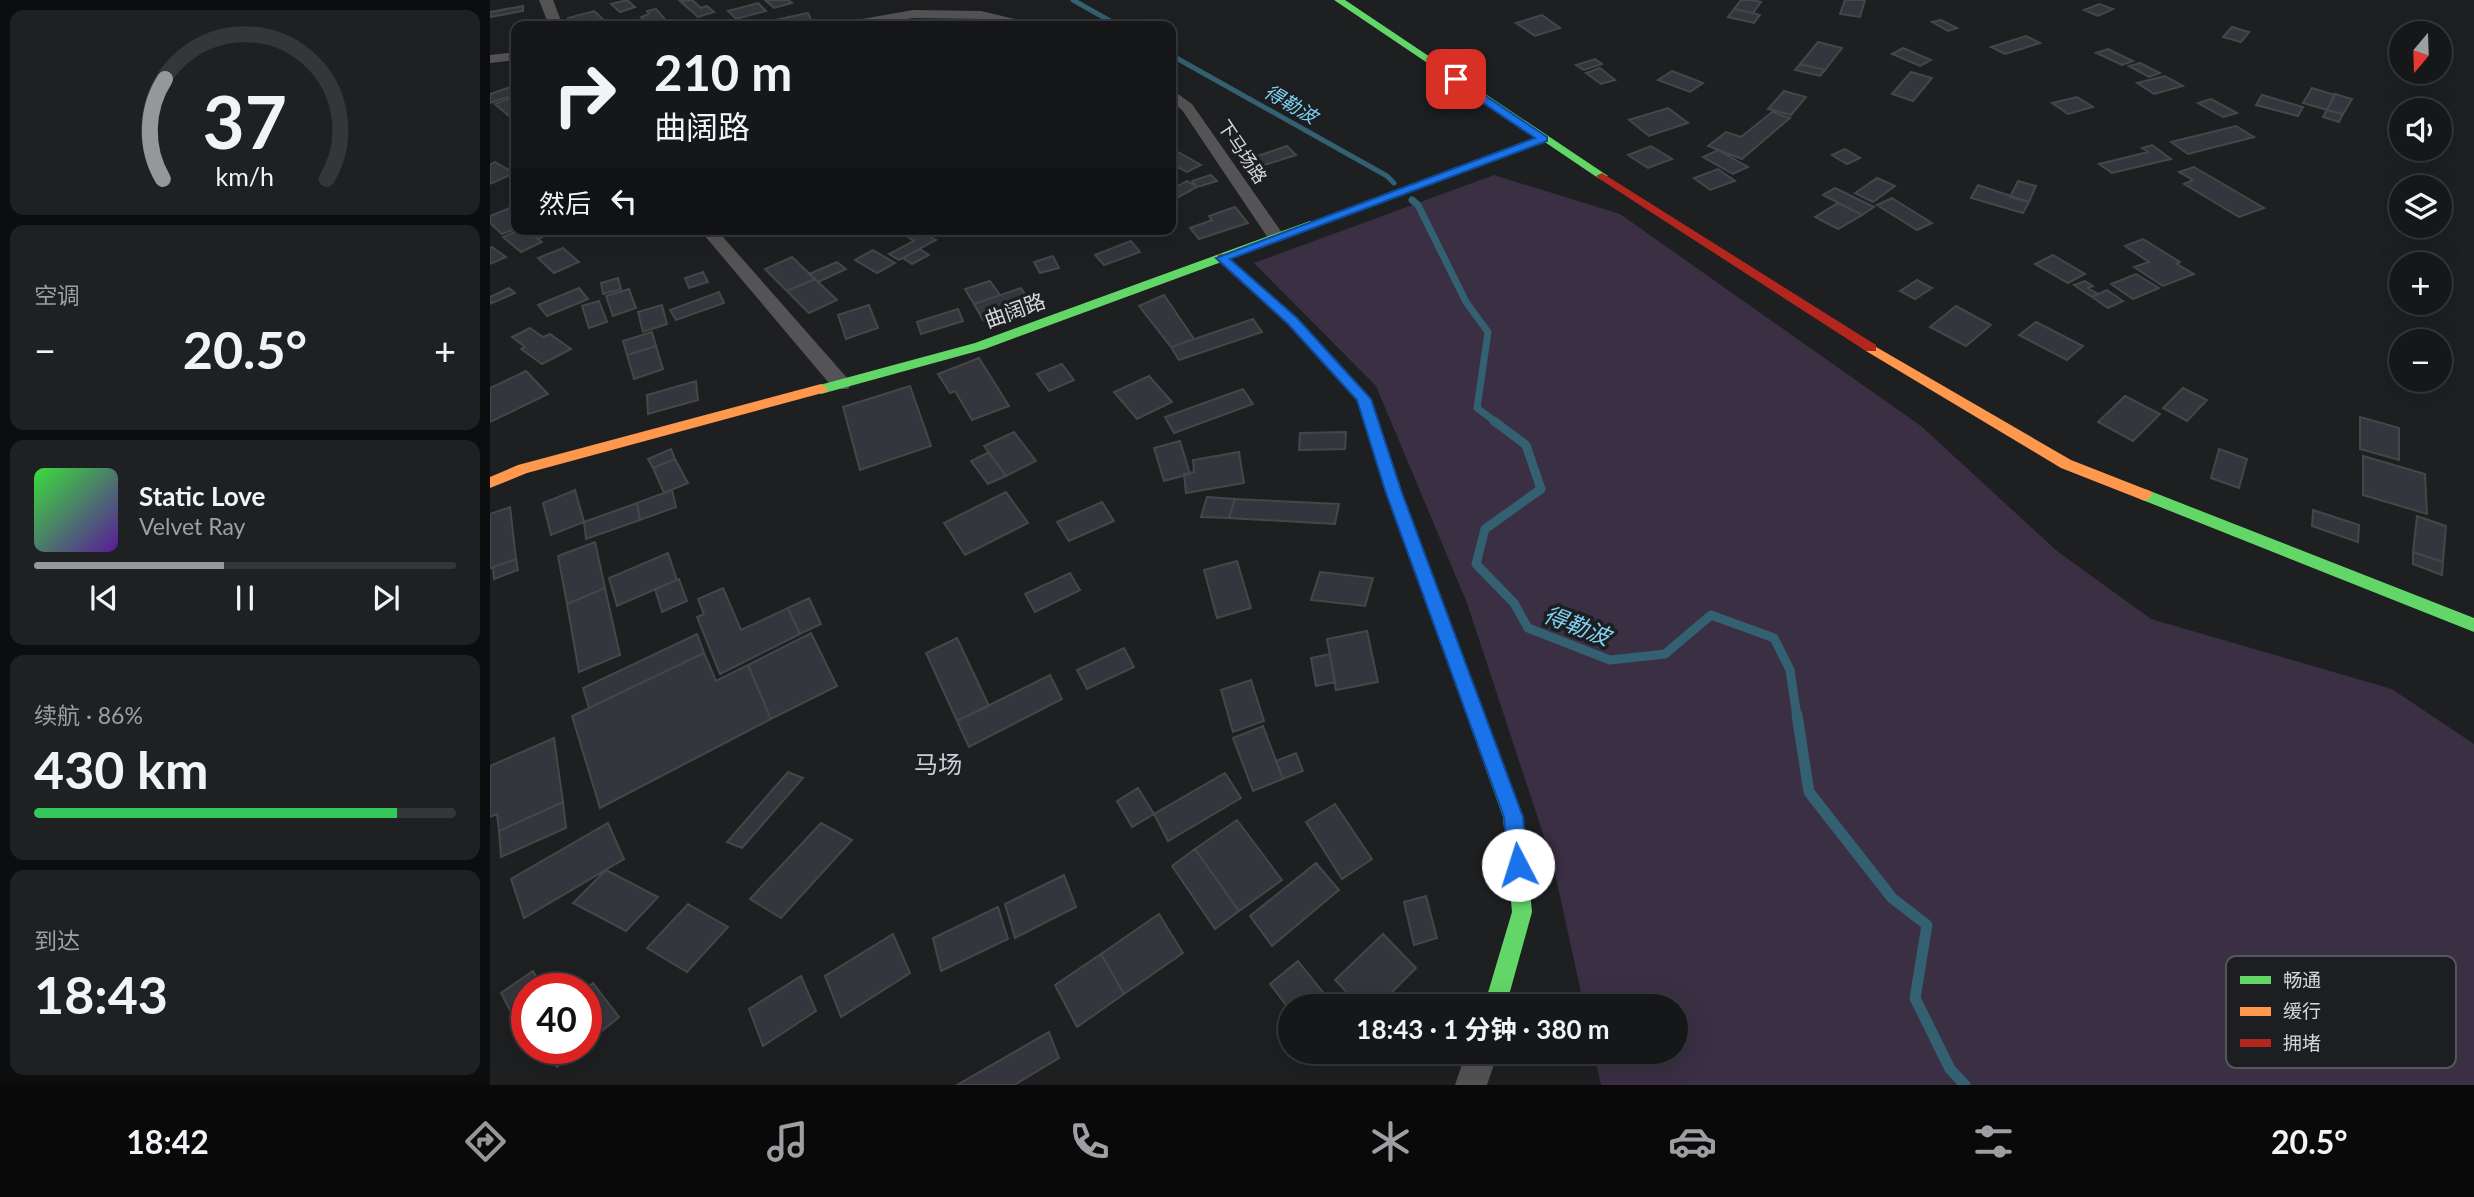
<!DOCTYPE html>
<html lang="zh">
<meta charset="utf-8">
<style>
:root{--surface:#161719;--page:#1f2022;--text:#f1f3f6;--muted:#9e9fa2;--line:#353638;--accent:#959799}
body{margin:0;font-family:Lato,"Noto Sans SC",sans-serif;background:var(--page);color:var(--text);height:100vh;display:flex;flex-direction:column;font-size:26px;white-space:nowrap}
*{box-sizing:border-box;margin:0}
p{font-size:23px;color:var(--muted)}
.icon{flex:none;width:38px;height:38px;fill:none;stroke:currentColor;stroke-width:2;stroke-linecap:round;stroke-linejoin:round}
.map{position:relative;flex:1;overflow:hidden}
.side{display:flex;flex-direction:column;gap:10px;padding:10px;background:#0c0d0e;width:490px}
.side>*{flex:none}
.top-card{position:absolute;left:21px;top:21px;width:665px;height:214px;border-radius:14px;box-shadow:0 7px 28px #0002,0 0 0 2px var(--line);background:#161719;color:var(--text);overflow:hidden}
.needle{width:46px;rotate:199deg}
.controls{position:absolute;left:1899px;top:21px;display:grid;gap:14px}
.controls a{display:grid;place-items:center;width:63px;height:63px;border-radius:50%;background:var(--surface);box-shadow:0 7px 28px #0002,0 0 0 2px var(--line);font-size:35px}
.speed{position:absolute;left:21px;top:973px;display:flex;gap:14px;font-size:35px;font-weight:700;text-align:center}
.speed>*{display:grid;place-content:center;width:91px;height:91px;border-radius:50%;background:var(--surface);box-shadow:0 7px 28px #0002,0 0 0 2px var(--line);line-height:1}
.speed .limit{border:10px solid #d22;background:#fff;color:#111}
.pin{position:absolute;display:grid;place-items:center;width:60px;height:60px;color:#fff;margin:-30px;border-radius:14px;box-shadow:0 4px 10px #0006}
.me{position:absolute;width:77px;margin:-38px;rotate:355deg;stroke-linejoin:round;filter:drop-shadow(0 0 5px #0008)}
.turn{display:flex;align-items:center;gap:24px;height:147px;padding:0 28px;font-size:32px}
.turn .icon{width:91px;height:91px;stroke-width:2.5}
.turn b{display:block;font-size:49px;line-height:60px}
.then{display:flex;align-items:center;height:66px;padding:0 28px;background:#0003;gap:14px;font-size:26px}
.big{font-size:52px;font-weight:700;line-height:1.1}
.side .widget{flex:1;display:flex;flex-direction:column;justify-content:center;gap:10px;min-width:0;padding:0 24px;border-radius:14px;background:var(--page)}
.side .dial{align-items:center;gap:0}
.dial svg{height:182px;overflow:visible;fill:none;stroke:var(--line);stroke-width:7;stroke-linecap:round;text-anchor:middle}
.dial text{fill:var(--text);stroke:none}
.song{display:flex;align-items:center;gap:21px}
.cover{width:84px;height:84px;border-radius:10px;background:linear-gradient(135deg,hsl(120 70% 55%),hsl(270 70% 35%))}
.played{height:7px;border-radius:4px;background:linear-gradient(90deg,var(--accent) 45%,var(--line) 45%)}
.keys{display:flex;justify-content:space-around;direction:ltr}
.heat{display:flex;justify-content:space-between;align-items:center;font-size:38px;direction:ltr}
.charge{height:10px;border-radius:5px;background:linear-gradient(90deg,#34c759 86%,var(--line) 0)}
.trip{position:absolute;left:788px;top:994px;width:410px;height:70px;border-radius:35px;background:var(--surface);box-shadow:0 7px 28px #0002,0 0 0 2px var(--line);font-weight:700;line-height:70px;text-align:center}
.tabs{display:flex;height:112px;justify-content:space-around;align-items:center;background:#09090a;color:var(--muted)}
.tabs .icon{width:49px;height:49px}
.tabs .current{color:var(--accent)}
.tabs b{font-size:32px;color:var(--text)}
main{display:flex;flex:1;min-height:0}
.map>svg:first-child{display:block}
.green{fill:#3a2f43}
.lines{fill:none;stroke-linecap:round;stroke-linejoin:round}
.stream-far3{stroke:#336171;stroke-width:5}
.stream-far2{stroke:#336171;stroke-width:7}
.stream-far1{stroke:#336171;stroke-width:9}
.stream{stroke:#336171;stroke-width:11}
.building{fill:#35363d;stroke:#454648;stroke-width:2}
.street{fill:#545456;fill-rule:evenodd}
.fast{fill:#63d668;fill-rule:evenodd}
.slow{fill:#ff974d;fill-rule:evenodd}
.jam{fill:#b3261e;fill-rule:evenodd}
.route{fill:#1a73e8;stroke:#114b97;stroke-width:2}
.labels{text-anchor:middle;stroke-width:7;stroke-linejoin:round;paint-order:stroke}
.far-street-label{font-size:18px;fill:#d5d7da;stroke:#1c1e22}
.far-water-label{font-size:19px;font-style:italic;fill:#7fd2f0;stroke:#1c1e22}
.street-label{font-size:21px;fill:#d5d7da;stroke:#1c1e22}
.water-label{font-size:23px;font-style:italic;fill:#7fd2f0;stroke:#1c1e22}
.quarter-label{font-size:24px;fill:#cdd0d6;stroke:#1c1e22}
.key{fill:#1c1e22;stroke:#545659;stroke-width:2}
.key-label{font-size:19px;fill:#d5d7da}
</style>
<main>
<section class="side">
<div class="widget dial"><svg viewBox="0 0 100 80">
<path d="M14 69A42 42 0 1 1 86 69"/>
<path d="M14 69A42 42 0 0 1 15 25" stroke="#959799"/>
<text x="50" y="56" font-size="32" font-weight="700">37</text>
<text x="50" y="72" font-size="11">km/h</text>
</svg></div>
<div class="widget"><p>空调</p>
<div class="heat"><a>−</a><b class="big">20.5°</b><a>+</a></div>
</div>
<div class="widget">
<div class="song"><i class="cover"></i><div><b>Static Love</b><p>Velvet Ray</p></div></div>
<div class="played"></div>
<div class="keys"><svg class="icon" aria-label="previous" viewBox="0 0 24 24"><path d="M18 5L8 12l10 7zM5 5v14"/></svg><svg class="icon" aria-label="pause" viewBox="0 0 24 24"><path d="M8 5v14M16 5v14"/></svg><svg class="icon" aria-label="next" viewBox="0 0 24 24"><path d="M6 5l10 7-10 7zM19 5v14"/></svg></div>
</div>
<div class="widget"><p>续航 · 86%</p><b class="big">430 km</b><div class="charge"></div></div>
<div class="widget"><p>到达</p><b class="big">18:43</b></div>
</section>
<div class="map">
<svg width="1984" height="1085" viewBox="0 0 1984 1085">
<rect width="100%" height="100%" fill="#1d1f21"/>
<!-- green -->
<path class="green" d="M1004,175L1130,214L1431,426L1567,551L1661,619L1902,689L1984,744V1085H1111L1103,1052H1185V1006H1094L1063,864L977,603L886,386L764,263Z"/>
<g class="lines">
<!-- stream-far3 -->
<path class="stream-far3" d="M583,0L629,26
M681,55L897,176L904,183"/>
<!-- stream-far2 -->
<path class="stream-far2" d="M922,200L928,205L976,302L998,332L987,408L1007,423"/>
<!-- stream-far1 -->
<path class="stream-far1" d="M1004,421L1036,445L1051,489L995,529L986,564L1024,603L1038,628L1120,660L1175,654L1221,615L1284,638L1300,670L1307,717"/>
<!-- stream -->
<path class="stream" d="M1307,715L1319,792L1402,898L1437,925L1425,998L1460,1069L1475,1085"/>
</g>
<!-- building -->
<path class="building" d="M137,0L145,7L130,12L121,4Z
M202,0L211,8L217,6L224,12L208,17L190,1Z
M275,0H298L302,3L284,8Z
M1251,0H1261L1271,2L1263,13L1244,9Z
M1355,0H1375L1370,17L1350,14Z
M268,3L276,11L246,19L238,11Z
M1609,4L1623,9L1608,16L1594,10Z
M33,6V11L0,17V12Z
M166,9L179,24L159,26L151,17L159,14L157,11Z
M1244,9L1263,13L1270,15L1264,23L1238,17Z
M104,11L114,20L86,26L78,18Z
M318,13L322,22L305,26H257Z
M1052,15L1070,28L1045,36L1026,23Z
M1451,20L1467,28L1458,31L1442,22Z
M1742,27L1759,32L1751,42L1733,37Z
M1536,36L1550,43L1515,54L1501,47Z
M1328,42L1352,48L1335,70L1310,64Z
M1413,48L1441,60L1430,66L1402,54Z
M1618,49L1643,61L1632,65L1606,53Z
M1105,59L1112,64L1094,70L1086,65Z
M1650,63L1670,73L1659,77L1639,66Z
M1310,64L1335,70L1330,76L1305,70Z
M1110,68L1125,80L1111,84L1096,73Z
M1182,71L1213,83L1200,92L1168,80Z
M1421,72L1442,78L1423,101L1402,94Z
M1675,76L1693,86L1664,94L1647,83Z
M26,85V94L0,103V94Z
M1822,88L1845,95L1837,110L1813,103Z
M1294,91L1316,97L1301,115L1278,109Z
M1845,94L1862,99L1853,114L1837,110Z
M1772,95L1813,107L1808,116L1766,105Z
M26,96V113L19,116L5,104Z
M1587,97L1603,107L1578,114L1562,103Z
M1721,99L1747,113L1733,117L1708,103Z
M1178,108L1198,123L1159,136L1139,120Z
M1837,110L1853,114L1849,122L1833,117Z
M1282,112L1300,118L1252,159L1218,146L1236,132L1251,137Z
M1746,126L1764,137L1698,154L1681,142Z
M1662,145L1681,159L1622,173L1609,164L1658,152L1652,148Z
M797,146L806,155L768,167L759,159Z
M1161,146L1182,159L1158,168L1138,155Z
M1355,149L1370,158L1357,164L1342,155Z
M1228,150L1258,167L1243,174L1213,157Z
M688,152L711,165L697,172L681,164V156Z
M5,162L24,173L0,184V165Z
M1704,167L1774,208L1749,217L1694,184L1703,180L1689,172Z
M1228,169L1245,181L1220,190L1204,178Z
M721,175L727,181L707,187L702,181Z
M1387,178L1405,186L1383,202L1365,193Z
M697,181L707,187L683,200L687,202L681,205V190Z
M1528,181L1546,186L1539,202L1520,197Z
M1488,185L1539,202L1533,213L1481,198Z
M1345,188L1384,207L1372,215L1333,195Z
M1402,198L1442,223L1427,230L1387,205Z
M1348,203L1372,215L1348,229L1325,217Z
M22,207L26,210V229L12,234L0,223V216Z
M745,207L758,223L709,239L700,228L722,220L719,216Z
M32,229H35L52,242L31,252L13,237Z
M36,229H69L48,239Z
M430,231L446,240L409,260L399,254L424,241L418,237Z
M1653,239L1690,262L1687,264L1704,274L1673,286L1644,267L1659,262L1635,246Z
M641,241L650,252L614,265L605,255Z
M2,247L16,257L0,264V248Z
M73,248L89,262L64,273L48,258Z
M430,249L439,255L422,264L413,258Z
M383,250L405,263L387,273L365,260Z
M1563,255L1595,274L1578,283L1545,264Z
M563,256L569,268L550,273L544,262Z
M302,257L325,279L297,291L275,269Z
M347,262L356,269L328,282L319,274Z
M213,272L218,282L199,288L195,278Z
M1646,274L1669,288L1643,299L1621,284Z
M128,278L131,289L113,294L111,283Z
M325,279L347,300L319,313L297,291Z
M1427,280L1442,288L1425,299L1410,291Z
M500,281L510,295L484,304L475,289Z
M1595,281L1603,286L1598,288L1608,294L1602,297L1584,285Z
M19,288L25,293L0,304V297Z
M89,288L98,299L57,316L48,305Z
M531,288L541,303L493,320L484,304Z
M139,289L146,308L123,316L116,296Z
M1617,290L1633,301L1618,308L1602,297Z
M229,292L234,303L186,320L180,310Z
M674,295L704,339L681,347L649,306Z
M109,301L117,322L99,328L92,306Z
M172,305L177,324L153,332L148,312Z
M379,305L388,328L356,339L348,315Z
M1466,306L1501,325L1476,346L1440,327Z
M468,309L473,321L431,334L427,322Z
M763,319L772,332L689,360L681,347Z
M1546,322L1593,346L1577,360L1529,335Z
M40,328L53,337L60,334L81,349L52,364L31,349L35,347L22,337Z
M162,332L166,346L137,355L133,341Z
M166,346L173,369L144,379L137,355Z
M489,358L519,406L482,420L465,391L460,393L448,374Z
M572,364L584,380L559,391L547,374Z
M36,371L58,394L0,422V388Z
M659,376L682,402L647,419L624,392Z
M206,381L208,400L158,414L157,395Z
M420,386L441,446L370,470L353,407Z
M1693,388L1717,400L1697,421L1673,408Z
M753,389L763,404L684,433L675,417Z
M1635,396L1670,414L1643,441L1608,422Z
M1870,417L1909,428V460L1870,449Z
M524,432L546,461L516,476L494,446Z
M856,432L855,449L809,450L810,433Z
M690,441L700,474L674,481L664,448Z
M181,449L185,459L163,468L158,459Z
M1729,449L1757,459L1749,488L1721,478Z
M499,452L516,476L498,484L481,461Z
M749,452L754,483L696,493L694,474L704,472L703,460Z
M1873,456L1935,474L1937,514L1873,495Z
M185,459L198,483L174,493L163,468Z
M85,490L94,522L61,535L53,503Z
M182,490L186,507L150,520L147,503Z
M516,492L538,523L475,555L454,523Z
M717,497L745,499L739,518L711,517Z
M745,499L849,504L845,524L739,518Z
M612,502L624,521L579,541L567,522Z
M147,503L150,520L96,539L94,522Z
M20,507L26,559L0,568V514Z
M1823,510L1869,525L1868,542L1822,526Z
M1927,516L1956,526L1953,562L1923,552Z
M105,542L115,588L77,604L68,556Z
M1923,552L1953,562L1952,575L1923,564Z
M178,553L187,580L127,606L119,578Z
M26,559L28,570L4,579L3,567Z
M747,561L761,608L727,618L714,570Z
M830,572L883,578L875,606L821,600Z
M580,573L590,590L545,612L535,594Z
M189,579L197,601L172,612L165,589Z
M115,588L130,655L89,672L77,604Z
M233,588L251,630L298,608L310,634L230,674L207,617L214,614L208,599Z
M319,598L331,624L310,634L298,608Z
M877,631L888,682L846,690L837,639Z
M321,633L347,686L281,719L258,665Z
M207,634L214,653L99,708L93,688Z
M467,638L499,706L467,721L436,653Z
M634,648L644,667L597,689L587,670Z
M214,653L226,681L258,665L281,719L110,808L82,716Z
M840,654L845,682L826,686L821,658Z
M560,675L572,699L479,747L467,721Z
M761,680L774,721L743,732L731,690Z
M773,726L793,779L763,791L743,738Z
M64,738L73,802L9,831L7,814L0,817V766Z
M806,753L813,771L793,779L786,761Z
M298,772L313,778L252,848L237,842Z
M735,773L751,798L678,841L664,814Z
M648,788L664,814L642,827L627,801Z
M73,802L76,828L11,857L9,831Z
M845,804L882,859L852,879L816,822Z
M747,820L792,880L749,911L705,849Z
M118,823L134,859L34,918L21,879Z
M331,823L362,840L291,918L260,899Z
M705,849L749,911L725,929L682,866Z
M826,863L849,890L782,946L760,916Z
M116,870L168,897L136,931L83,903Z
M574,875L586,907L525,938L515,904Z
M936,896L947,938L924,945L914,902Z
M198,904L238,927L197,972L157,948Z
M508,907L518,939L451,971L443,938Z
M669,914L693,953L634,994L611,954Z
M403,934L420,973L351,1017L335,976Z
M893,934L926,968L888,1006H870L845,980Z
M611,954L634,994L587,1027L565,985Z
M808,961L844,1006H800V1010L780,984Z
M43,971L53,989H37V1025L30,1029L11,993Z
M311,976L326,1011L273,1046L259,1009Z
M103,983L129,1017L96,1044V989Z
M559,1032L569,1058L524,1085H467Z
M54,1048H90L67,1067Z"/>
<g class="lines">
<!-- street -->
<path class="street" d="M49,0H63L73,26H59Z
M423,10L491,11L542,23L544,26H521L491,19L423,18L377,26H348L355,22Z
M26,52V60L0,63V55Z
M681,89L702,104L795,237L792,241H780L692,110L681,101Z
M209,229H226L358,379L361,384L358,389H344Z
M976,1052H1008L997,1085H965Z"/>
<!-- fast -->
<path class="fast" d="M844,0H855L1118,176L1108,178Z
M820,221L826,225L824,228L495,349L331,394L324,389L326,386L485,343Z
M1655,489L1984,618V632L1650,499L1647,495L1650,491Z
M966,654L972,656L975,661L1033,817L1042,912L1016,1006H994L1022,912L1013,817L957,661L960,656Z"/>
<!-- slow -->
<path class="slow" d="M1053,136L1058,139L1057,141L824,228L820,229L814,225Z
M1381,344L1581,460L1660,491L1663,495L1655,501L1571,468L1376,351L1374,348Z
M331,384L338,389L336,392L37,473L0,488V477L28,465Z"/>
<!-- jam -->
<path class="jam" d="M1112,173L1386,345V351H1376L1108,178L1106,176Z
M732,254L736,255L807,318L881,399L912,493L975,661L972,666L966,668L960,666L957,661L896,493L868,401L797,324L728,261V255Z"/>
</g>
<!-- route -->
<path class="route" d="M966,76L1057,137V141L740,259L807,318L881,399L912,493L1033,817L1038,865L1035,871L1028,874L1021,871L1018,865L1014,817L896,493L867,400L798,324L726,258L1045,138L962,82L961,79Z"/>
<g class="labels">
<!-- far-street labels -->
<g class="far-street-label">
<text transform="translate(752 152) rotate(56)" y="6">下马场路</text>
</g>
<!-- far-water labels -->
<g class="far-water-label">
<text transform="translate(801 104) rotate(30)" y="7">得勒波</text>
</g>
<!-- street labels -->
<g class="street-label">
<text transform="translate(525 311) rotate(-20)" y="7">曲阔路</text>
</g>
<!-- water labels -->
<g class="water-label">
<text transform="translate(1087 626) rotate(21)" y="8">得勒波</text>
</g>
<!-- quarter labels -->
<g class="quarter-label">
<text x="448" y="773">马场</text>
</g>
</g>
<!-- legend -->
<rect x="1736" y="956" width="230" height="112" rx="10" class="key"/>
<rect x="1750" y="976" width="31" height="8" fill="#63d668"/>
<rect x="1750" y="1007" width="31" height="9" fill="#ff974d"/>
<rect x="1750" y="1039" width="31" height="8" fill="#b3261e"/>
<g class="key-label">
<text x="1793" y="987">畅通</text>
<text x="1793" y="1018">缓行</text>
<text x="1793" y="1050">拥堵</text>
</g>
</svg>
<div class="controls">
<a><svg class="needle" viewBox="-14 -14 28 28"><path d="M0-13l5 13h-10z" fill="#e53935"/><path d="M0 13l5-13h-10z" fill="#9e9fa2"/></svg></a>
<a><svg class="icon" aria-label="sound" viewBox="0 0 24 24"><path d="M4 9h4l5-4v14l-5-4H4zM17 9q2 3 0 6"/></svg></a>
<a><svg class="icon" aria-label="layers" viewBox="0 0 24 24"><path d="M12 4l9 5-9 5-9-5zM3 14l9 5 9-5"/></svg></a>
<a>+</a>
<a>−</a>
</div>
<div class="speed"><div class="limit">40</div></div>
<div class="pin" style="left:966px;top:79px;background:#d93025"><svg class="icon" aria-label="arrive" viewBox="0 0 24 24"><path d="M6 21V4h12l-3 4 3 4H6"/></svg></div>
<svg class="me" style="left:1028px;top:865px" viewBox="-20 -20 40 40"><circle r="19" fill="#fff"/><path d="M0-13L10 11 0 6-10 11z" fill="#1a73e8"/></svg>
<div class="trip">18:43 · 1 分钟 · 380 m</div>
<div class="top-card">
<div class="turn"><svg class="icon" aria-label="right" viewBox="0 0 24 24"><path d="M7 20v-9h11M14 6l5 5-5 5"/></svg><div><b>210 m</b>曲阔路</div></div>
<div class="then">然后<svg class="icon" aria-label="left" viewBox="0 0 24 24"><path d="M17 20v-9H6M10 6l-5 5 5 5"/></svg></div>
</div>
</div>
</main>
<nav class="tabs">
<b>18:42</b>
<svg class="icon current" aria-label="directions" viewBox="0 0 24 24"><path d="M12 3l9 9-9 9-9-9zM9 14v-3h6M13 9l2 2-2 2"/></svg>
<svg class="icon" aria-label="music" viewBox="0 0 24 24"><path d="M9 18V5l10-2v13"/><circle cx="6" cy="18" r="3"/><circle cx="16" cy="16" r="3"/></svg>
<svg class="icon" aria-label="phone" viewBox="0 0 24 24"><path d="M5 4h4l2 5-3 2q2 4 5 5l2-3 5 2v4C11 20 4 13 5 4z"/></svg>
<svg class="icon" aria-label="climate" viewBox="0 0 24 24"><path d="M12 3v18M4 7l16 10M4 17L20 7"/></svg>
<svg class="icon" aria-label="car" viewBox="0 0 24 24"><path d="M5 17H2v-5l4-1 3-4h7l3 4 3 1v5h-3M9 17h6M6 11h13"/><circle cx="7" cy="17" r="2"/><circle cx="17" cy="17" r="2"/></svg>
<svg class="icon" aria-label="filters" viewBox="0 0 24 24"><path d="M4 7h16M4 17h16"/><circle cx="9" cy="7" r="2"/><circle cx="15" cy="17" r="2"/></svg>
<b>20.5°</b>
</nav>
